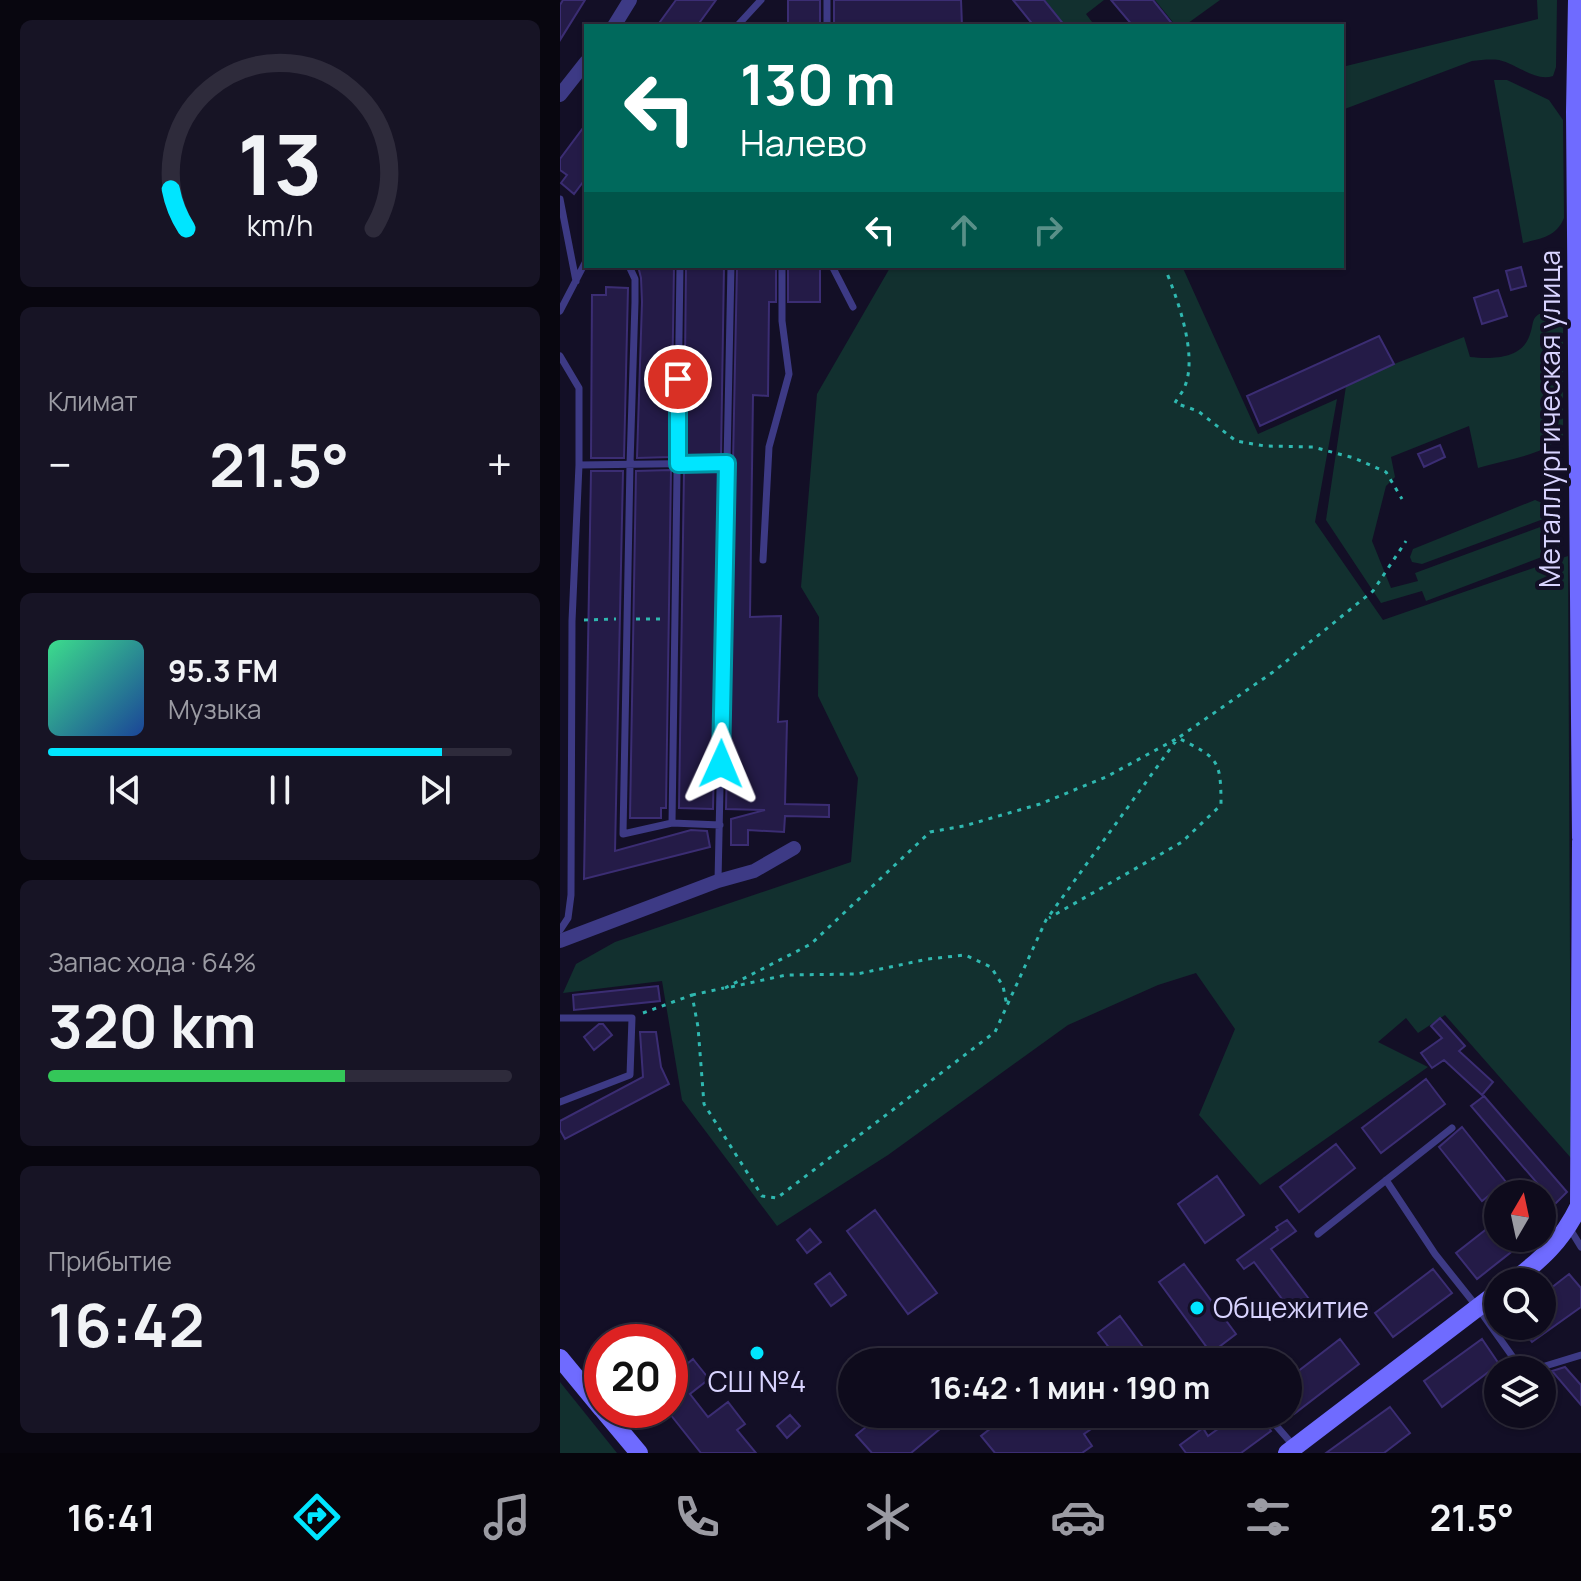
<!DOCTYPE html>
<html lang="ru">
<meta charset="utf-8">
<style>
:root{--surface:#0e0b1c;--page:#171425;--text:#f1f3f6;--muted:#9b9ba3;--line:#2e2b3b;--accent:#00e5ff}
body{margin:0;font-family:Manrope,sans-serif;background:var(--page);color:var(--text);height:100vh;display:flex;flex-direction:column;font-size:30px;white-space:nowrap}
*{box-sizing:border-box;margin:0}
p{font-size:26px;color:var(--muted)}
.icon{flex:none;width:44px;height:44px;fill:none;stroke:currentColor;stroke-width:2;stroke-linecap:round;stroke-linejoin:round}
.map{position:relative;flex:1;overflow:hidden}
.drawer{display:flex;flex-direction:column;gap:20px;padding:20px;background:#08060f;width:560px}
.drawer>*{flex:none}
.banner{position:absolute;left:24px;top:24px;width:760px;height:244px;border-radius:0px;box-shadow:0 2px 6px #0004,0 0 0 2px var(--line);background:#00695c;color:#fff;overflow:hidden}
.needle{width:52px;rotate:9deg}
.fabs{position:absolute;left:924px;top:1180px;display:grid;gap:16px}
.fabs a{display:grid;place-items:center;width:72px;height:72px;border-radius:50%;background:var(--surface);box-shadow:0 2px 6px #0004,0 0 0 2px var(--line);font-size:40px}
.speed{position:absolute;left:24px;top:1324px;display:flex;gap:16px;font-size:40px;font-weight:700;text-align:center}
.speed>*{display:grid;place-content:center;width:104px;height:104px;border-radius:50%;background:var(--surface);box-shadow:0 2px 6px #0004,0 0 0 2px var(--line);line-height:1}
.speed .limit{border:12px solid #d22;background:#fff;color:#111}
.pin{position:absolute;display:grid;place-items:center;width:68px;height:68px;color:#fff;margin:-34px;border:4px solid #fff;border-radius:50%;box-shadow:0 2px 8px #0007}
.me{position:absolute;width:88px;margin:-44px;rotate:1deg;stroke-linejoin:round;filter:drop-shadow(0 0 6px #0008)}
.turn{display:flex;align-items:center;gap:28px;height:168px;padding:0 24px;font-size:36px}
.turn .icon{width:104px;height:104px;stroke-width:2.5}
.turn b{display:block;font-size:56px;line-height:68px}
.lanes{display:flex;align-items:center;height:76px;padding:0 24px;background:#0003;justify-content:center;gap:40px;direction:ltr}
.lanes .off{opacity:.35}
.big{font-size:60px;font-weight:700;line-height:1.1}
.drawer .tile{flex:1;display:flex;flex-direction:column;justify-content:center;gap:12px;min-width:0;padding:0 28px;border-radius:12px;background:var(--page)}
.drawer .dial{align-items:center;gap:0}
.dial svg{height:208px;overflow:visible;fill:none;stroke:var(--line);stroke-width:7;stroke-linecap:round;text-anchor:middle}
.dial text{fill:var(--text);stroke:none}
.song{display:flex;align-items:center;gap:24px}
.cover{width:96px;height:96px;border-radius:12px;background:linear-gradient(135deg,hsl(150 70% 55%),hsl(220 70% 35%))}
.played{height:8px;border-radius:4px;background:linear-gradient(90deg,var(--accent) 85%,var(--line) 85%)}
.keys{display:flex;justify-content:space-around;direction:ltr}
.heat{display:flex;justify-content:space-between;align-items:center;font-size:44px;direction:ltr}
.charge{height:12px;border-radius:6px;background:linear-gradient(90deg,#34c759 64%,var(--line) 0)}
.trip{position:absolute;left:278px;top:1348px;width:464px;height:80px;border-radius:40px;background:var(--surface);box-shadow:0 2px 6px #0004,0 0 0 2px var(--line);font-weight:700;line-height:80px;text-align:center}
.tabs{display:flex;height:128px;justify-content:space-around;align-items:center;background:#06040b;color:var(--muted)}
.tabs .icon{width:56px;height:56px}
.tabs .active{color:var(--accent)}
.tabs b{font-size:36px;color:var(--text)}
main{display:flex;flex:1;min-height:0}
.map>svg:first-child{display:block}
.green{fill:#12302f}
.building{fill:#241b47;stroke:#3b2d73;stroke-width:2}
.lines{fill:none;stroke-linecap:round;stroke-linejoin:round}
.path{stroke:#2fb8b0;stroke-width:3;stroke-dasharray:4 6;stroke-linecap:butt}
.lane{stroke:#3d3a85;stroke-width:7}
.street{stroke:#3d3a85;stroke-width:14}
.secondary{stroke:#6f6bff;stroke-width:18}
.route-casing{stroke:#0095a6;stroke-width:20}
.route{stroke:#00e5ff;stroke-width:14}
.poi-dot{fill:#00e5ff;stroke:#130f26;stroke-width:3}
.labels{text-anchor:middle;stroke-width:8;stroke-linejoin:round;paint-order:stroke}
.street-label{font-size:28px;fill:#d9d4ff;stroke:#130f26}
.poi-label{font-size:28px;fill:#d9d4ff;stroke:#130f26;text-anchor:start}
</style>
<main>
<section class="drawer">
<div class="tile dial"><svg viewBox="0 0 100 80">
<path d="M14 69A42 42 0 1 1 86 69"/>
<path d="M14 69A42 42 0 0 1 8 54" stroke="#00e5ff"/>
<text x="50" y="56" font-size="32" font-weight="700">13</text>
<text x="50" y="72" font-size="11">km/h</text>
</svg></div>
<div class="tile"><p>Климат</p>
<div class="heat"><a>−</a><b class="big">21.5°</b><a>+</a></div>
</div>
<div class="tile">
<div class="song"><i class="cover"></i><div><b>95.3 FM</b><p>Музыка</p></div></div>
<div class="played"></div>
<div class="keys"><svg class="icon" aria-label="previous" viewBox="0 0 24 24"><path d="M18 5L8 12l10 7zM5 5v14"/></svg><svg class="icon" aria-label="pause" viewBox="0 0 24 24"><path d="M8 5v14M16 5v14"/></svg><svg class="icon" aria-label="next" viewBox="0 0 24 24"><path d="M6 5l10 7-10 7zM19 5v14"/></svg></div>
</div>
<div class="tile"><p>Запас хода · 64%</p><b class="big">320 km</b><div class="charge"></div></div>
<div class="tile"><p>Прибытие</p><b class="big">16:42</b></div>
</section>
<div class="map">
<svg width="1021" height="1453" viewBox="0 0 1021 1453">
<rect width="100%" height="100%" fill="#130f26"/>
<!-- green -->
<path class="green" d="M485,0H544L526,14L535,26H505Z
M595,0H660L624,26H616Z
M977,0H997L996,67L993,76C975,82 957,64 939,60C930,59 921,60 912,61L782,110V67L978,19Z
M934,80H947L989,100L1003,120L1004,218C996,237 982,238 963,243Z
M331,266H622L698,434L777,399L755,522L823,620L1008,556L1011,1158L885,1015L858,1033L846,1018L818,1042L868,1067L700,1185L639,1115L675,1029L636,973L598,985L508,1025L328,1155L217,1226L122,1100L102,981L3,993L16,964L55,942L291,862L298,778L258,696L259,617L241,587L257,394Z
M991,310L999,312L1003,319V435C984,456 944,460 918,468L909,426L831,457L835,477L826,486L812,541L831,588L858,581L855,573L991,523L1000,550L866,601L862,591L821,603L766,520L786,386L834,364L904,337L910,357C930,359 960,360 969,337C976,320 968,316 991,310Z
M975,500L987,505L989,509L986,518L862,564L852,562L850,557L853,549Z
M0,1382L57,1453H0Z"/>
<!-- building -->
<path class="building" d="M3,0H25L0,40V5Z
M116,0H156L137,26H97Z
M228,0H260V26H228Z
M274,0H401L402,26H274Z
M453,0H484L505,26H474Z
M551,0H593L614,26H573Z
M26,124V178L14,194L1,183L7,175L0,170V159Z
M78,266H114L111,457L77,458L82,302L81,278Z
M126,266H164L161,457H124Z
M177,266H216V302H209L208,396L193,395L190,617L221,616L218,722L227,721L225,804L269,805V817L225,816L224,832L188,830V845H171V819L205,810L166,809Z
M228,266H260V302H228Z
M961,267L966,286L951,290L946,271Z
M46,287L68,288L64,458H31L32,295H46Z
M938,290L947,316L922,324L914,298Z
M819,336L834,364L700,426L687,396Z
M880,445L885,457L864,467L858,454Z
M111,470L106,808H101V818H70L76,471Z
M124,470H160L153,809L119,808Z
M31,471H63L55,851L131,830L147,831L150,847L24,879Z
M98,986L100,1001L14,1010L13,995Z
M880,1018L905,1046L899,1051L933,1082L922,1095L884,1060L872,1068L861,1053L882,1038L871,1026Z
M39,1024H43L52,1035L34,1050L24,1037Z
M80,1032H96L101,1067L109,1084L5,1139L0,1130V1121L83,1077Z
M866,1079L885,1104L821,1153L802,1128Z
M924,1096L1007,1192L995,1204L911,1106Z
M902,1127L946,1182L922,1201L879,1147Z
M776,1144L795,1168L739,1212L720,1187Z
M657,1176L684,1215L645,1243L618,1204Z
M315,1210L377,1293L348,1314L287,1231Z
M727,1220L736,1231L711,1249L749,1299L732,1312L694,1262L684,1269L677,1260L718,1230L716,1227Z
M938,1220V1238H969L917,1279L896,1253Z
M250,1229L261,1242L247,1253L237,1240Z
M624,1264L676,1334L651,1353L599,1282Z
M873,1269L892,1293L833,1337L815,1313Z
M270,1273L286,1295L271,1306L255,1284Z
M1009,1274L1021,1288V1307L972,1342L959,1326H982V1295Z
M560,1316L594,1362H560L538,1333Z
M780,1339L799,1364L734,1414L728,1406V1379Z
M922,1339L939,1364L882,1407L864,1381Z
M133,1359L149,1379L130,1394L148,1417L168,1402L185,1424L177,1430L196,1453H141L110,1414V1378Z
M1005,1367L1021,1385V1405L992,1371Z
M830,1407L850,1433L824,1453H766Z
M322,1414H398L351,1453H312L296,1435Z
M449,1414H524L534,1427L524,1434L532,1446L522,1453H435L421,1436Z
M679,1414H699L711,1431L681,1453H626L620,1445L643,1428L648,1436Z
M230,1415L240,1426L227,1438L217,1426Z"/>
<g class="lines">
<!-- path -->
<path class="path" d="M604,266C617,297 638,354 625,386C623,392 618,397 615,403L638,411L676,441L705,446L753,447L794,458L826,472L842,499
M76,619H104
M24,620L56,619
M171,987L226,975L297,974L368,959L405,955L431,967L443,986L447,1006
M165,988L251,944L370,832L404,826L480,804L546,777L618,738C658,758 661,759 661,805L622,842L489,918
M132,995L164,988
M83,1013L132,995L138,1027L144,1104L202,1196L217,1198L435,1032L486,920L618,738L713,672L813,591L846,541"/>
<!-- lane -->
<path class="lane" d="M267,0V26
M177,26L201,0
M0,199L16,281
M69,266L75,279V302L70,464L63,834L112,823
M120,266L112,823L160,825
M272,266L293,307
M0,311L26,261
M0,356L19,388V465L12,621L11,895L8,918L0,930
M19,465L167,463L171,266
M203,560L209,447L229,374L222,321V266
M158,881L167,463
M0,1018H72L70,1075L0,1102
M826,1180L875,1254L918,1308L962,1370
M1010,1229L1021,1247
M758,1234L892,1128
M972,1370L1021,1355
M706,1414L733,1445"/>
<!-- street -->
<path class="street" d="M54,26L70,0
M0,95L26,62
M0,941L158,881L194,871L234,848"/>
<!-- secondary -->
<path class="secondary" d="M1017,0L1015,112L1021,838
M952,1282C982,1259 1002,1241 1019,1206L1021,841
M0,1358L42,1409
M43,1410L79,1453
M727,1453L938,1292"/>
</g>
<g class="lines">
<defs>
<path id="route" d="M118,379V464L167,463L161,764"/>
</defs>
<!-- route casing -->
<use href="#route" class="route-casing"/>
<!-- route -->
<use href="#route" class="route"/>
</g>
<!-- markers -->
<g class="poi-dot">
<circle cx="637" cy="1308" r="8"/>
<circle cx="197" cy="1353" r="8"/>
</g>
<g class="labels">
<!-- street labels -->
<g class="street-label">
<text transform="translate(990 419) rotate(-90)" y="10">Металлургическая улица</text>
</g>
<!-- poi labels -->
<g class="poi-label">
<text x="653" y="1318">Общежитие</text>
<text x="197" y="1392" text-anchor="middle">СШ №4</text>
</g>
</g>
</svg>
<div class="fabs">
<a><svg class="needle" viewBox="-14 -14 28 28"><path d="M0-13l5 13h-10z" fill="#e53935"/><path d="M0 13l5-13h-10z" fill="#9b9ba3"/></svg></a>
<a><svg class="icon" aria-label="search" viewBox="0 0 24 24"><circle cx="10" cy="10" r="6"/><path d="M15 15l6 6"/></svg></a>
<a><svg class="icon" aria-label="layers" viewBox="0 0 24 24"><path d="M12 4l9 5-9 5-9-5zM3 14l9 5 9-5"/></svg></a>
</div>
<div class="speed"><div class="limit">20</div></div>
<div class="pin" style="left:118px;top:379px;background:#d93025"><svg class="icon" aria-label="arrive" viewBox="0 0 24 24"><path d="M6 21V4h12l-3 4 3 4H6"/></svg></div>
<svg class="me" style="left:161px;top:764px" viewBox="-20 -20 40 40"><path d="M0-17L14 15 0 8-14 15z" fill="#00e5ff" stroke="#fff" stroke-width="4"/></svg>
<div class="trip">16:42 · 1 мин · 190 m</div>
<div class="banner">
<div class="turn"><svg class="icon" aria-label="left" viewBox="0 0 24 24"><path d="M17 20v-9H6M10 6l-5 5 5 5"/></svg><div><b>130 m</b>Налево</div></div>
<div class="lanes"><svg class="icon" aria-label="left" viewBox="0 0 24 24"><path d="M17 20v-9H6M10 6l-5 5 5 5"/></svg><svg class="icon off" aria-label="ahead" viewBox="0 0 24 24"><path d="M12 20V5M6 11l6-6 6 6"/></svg><svg class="icon off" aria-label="right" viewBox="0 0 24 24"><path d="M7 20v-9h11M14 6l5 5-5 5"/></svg></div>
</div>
</div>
</main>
<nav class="tabs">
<b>16:41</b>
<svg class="icon active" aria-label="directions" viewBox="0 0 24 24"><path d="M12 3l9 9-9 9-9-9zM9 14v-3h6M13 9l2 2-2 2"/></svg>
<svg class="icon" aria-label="music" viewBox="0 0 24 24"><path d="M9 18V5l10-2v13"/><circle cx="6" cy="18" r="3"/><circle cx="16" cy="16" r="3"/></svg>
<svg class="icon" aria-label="phone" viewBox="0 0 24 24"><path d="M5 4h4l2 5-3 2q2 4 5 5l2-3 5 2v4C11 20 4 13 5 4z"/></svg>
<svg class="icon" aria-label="climate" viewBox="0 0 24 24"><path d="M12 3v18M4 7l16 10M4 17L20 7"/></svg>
<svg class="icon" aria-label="car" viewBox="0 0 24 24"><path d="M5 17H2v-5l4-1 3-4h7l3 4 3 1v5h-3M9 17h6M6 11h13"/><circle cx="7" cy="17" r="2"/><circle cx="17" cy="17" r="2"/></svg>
<svg class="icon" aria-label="filters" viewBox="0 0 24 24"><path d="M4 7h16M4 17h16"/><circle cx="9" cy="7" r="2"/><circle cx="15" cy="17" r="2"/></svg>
<b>21.5°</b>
</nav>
